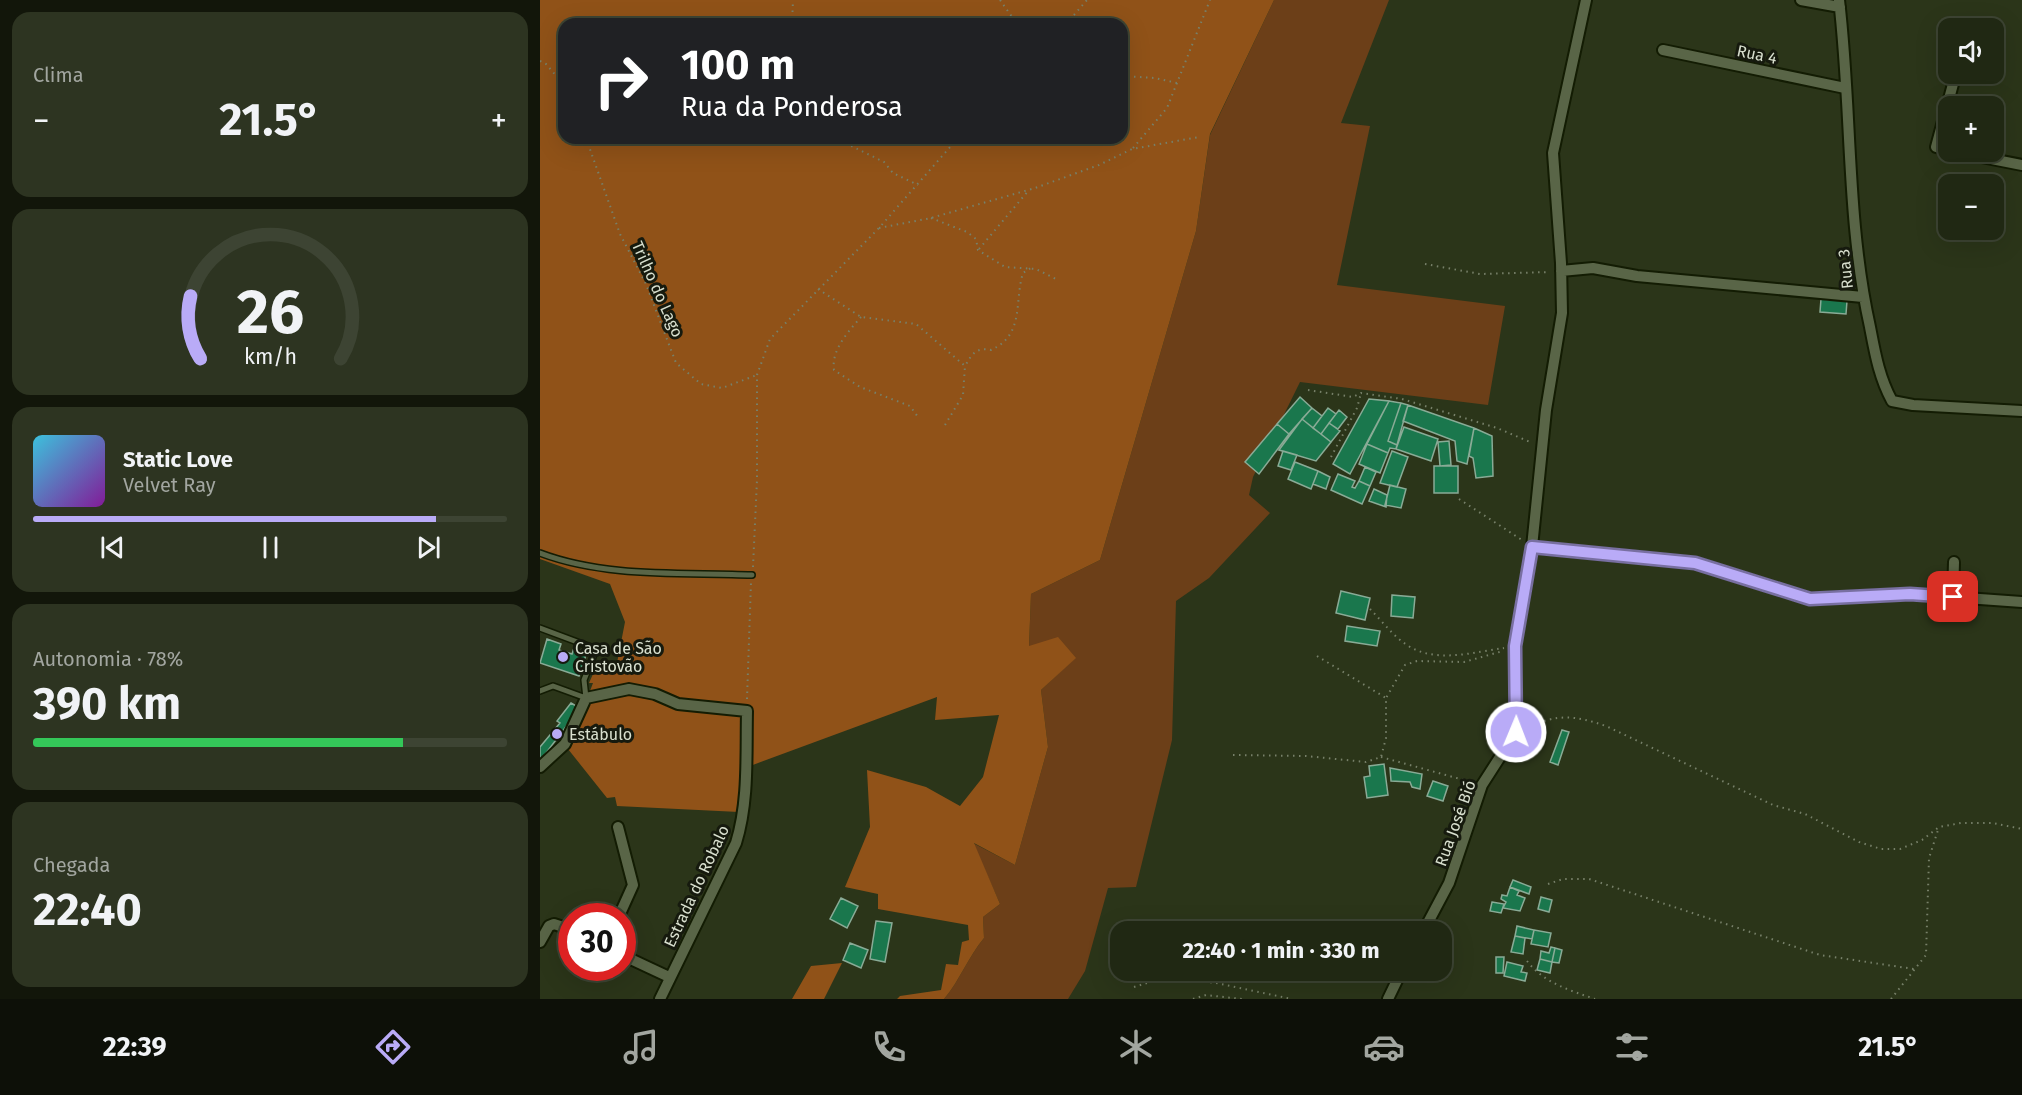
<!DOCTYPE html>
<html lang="pt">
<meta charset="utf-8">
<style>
:root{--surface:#202813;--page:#2d3421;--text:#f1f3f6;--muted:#a2a6a0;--line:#3d4433;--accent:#b9abf7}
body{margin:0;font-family:"Fira Sans",sans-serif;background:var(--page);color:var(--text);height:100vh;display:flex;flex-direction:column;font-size:22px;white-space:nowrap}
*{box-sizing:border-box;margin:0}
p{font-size:20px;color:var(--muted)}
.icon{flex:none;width:33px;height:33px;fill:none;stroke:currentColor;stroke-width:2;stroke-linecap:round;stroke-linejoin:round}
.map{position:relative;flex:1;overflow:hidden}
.side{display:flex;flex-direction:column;gap:12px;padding:12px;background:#12160a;width:540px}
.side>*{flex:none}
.guide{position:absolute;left:18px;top:18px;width:570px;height:126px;border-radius:18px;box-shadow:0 6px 24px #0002,0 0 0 2px var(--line);background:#202124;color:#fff;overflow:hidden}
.tools{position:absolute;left:1398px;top:18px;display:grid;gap:12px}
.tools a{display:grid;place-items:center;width:66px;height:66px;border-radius:12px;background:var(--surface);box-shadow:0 6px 24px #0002,0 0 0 2px var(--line);font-size:30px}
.speed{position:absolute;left:18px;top:903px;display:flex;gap:12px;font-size:30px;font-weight:700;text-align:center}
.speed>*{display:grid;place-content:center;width:78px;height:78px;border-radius:50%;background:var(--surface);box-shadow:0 6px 24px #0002,0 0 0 2px var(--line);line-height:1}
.speed .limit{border:9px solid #d22;background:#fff;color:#111}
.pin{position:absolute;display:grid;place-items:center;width:51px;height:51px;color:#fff;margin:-26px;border-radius:12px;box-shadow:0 3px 9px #0006}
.me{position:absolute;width:66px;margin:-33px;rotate:1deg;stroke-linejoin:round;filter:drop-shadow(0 0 4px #0008)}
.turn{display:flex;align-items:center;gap:21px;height:126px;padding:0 24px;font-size:27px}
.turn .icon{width:78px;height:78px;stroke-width:2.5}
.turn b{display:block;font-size:42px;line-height:51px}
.big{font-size:45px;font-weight:700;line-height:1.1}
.side .widget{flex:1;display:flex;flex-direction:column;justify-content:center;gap:9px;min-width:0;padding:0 21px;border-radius:18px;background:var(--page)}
.side .dial{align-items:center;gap:0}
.dial svg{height:156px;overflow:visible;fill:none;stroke:var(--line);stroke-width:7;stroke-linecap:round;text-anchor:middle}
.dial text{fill:var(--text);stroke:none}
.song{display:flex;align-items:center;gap:18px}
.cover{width:72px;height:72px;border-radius:9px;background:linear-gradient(135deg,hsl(190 70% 55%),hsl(290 70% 35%))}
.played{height:6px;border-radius:3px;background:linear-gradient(90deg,var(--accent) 85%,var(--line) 85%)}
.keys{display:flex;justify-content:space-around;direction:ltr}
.heat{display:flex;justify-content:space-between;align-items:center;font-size:33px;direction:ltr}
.charge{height:9px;border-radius:4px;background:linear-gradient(90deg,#34c759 78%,var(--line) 0)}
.trip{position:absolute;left:570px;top:921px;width:342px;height:60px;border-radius:18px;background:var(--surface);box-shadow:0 6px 24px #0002,0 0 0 2px var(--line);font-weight:700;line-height:60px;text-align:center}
.dock{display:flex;height:96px;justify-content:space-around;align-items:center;background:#0d1008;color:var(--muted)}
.dock .icon{width:42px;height:42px}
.dock .selected{color:var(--accent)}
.dock b{font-size:27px;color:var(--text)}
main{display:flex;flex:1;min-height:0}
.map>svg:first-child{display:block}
.green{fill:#6c3f18}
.forest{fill:#905218;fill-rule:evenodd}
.building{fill:#1a774d;stroke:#89ab96;stroke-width:1.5}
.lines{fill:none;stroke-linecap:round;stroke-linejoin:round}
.lane-casing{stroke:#131c03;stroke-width:8}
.street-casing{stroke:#131c03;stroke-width:14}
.path{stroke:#778069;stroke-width:2;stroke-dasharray:1.5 4.5;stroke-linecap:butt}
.lane{stroke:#596547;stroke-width:5}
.street{stroke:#596547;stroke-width:10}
.route-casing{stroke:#786fa1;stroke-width:15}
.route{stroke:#b9abf7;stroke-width:10}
.poi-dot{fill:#b9abf7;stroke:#161a0e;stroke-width:2}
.labels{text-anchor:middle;stroke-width:6;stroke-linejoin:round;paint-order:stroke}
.street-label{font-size:16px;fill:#d9e0cf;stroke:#161a0e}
.poi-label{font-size:16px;fill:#d9e0cf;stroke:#161a0e;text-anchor:start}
</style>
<main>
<section class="side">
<div class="widget"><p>Clima</p>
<div class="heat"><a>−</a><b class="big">21.5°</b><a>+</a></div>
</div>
<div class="widget dial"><svg viewBox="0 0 100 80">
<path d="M14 69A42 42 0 1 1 86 69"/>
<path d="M14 69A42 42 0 0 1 9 37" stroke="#b9abf7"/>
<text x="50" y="56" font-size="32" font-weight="700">26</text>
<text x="50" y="72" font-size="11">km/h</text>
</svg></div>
<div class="widget">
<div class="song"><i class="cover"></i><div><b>Static Love</b><p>Velvet Ray</p></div></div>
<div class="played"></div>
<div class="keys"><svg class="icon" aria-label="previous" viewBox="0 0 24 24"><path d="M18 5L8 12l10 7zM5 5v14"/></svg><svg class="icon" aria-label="pause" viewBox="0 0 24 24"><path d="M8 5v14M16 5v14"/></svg><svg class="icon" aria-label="next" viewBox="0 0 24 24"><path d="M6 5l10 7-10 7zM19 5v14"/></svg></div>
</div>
<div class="widget"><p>Autonomia · 78%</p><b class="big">390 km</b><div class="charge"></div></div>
<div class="widget"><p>Chegada</p><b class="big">22:40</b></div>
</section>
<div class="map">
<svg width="1482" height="999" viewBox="0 0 1482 999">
<rect width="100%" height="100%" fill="#2b3519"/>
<!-- green -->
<path class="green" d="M734,0H849L801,123L830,126L797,285L965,306L948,405L760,382L713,477L709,495L730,513L669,578L636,601L632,740L596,887L568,888L545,971L528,999H404C420,980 428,957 444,938L443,917L460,904L433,843L475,865L508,747L501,690L535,658L489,647L491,594L560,560L656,231L670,135Z"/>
<!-- forest -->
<path class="forest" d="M0,0H734L670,134L656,231L560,560L491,594L489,646L518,637L536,658L501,690L508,747L475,865L434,843L460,904L443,917L444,938C428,957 420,980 404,999H357L360,996L401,990L406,964L418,965L422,942L429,940L428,925L338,909V894L305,887L330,827L327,770L386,787L420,806L443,777L459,715L395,720L397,697L210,766L199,812L77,806L75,797L67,798L28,749L53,683H49L57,665L77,663L85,622L70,584L0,559ZM24,24H582V138H24Z
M302,963L284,999H252L271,966Z"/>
<!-- building -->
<path class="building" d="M1281,299L1307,301L1306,314L1280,312Z
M760,397L772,408L749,434L737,424Z
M829,399L849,401L810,474L793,464Z
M849,401L861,403L848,441L857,445L856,449L850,448L848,453L827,444Z
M861,403L868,405L857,445L848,441Z
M868,405L934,428L927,464L917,461L915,441L863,421Z
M772,408L782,416L773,428L762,419Z
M788,408L796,414L781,434L773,428Z
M799,410L807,417L798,429L789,423Z
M762,419L791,442L776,461L739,450Z
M789,423L800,431L791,442L781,434Z
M737,424L749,434L719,474L705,462Z
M864,427L898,439L891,461L856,449Z
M934,428L952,436L953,476L936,478L933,458L929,456Z
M909,441L911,465L900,466L898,442Z
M827,444L848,453L840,473L819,464Z
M743,451L757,455L751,470L738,466Z
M852,451L868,457L857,487L840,483Z
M755,462L778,471L771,489L748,479Z
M894,466H918V493H894Z
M825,467L836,472L830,486L819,481Z
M778,471L790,477L786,489L773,484Z
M798,474L815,481L812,487L815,488L819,481L830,486L822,504L791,490Z
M850,485L866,489L861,508L845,505Z
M834,489L847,495L846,507L829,501Z
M801,591L830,598L825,620L796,613Z
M852,595L875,597L873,618L851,616Z
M807,626L840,631L837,646L805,641Z
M7,639L21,644L19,650L32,654L34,648L47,652L39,676L0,663Z
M31,703L38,707L31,720L0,761V747L20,723L17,721Z
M1022,730L1029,732L1018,765L1010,762Z
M844,764L848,795L827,798L824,777L830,776L829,766Z
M850,768L882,774L880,789L872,787L870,782L851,781Z
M893,781L908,786L903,801L887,796Z
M973,880L991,887L989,894L970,887Z
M970,887L979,891L977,895L985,898L980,911L963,908L966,902L961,899L962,895L967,896Z
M1001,897L1012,900L1009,912L998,909Z
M301,898L318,906L307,928L290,919Z
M952,902L964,904L961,913L950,911Z
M336,921L352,923L345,962L330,959Z
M977,926L994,930L992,939L975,936Z
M994,930L1011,933L1008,947L991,944Z
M975,936L985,938L983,954L971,952Z
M310,943L328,950L321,968L303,960Z
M1011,947L1015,948L1012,962L1000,959L1001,951L1009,953Z
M1015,948L1022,950L1019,963L1012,962Z
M956,957H964L963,973H956Z
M1000,959L1012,962L1010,973L997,970Z
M967,962L983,966L981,972L987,973L985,981L964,976Z"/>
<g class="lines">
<defs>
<path id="lane" d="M0,553C66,578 142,572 212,575
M0,628L56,649L44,680L46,698L13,686L0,691"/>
<path id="street" d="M1261,0L1300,7
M1299,0C1312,109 1306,219 1330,327C1335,353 1339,377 1352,401L1373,405L1482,411
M1123,50L1305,88
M1408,150L1396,147L1413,84
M1416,152L1482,165
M1021,271L1053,268L1097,276L1323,297
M992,547L1155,563L1270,599L1370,594L1482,602
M1413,597L1414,562
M0,767L25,744L46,698L89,689L115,694L138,704L207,711C206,755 209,801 196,843L120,999
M78,827L93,885L79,916
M883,932L909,883L942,785L976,732L975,646L992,547L1006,410L1022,313L1021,263L1013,153L1046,0
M0,942L9,926L14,924L32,930
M82,955L129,977
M848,999L862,970"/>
</defs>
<!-- lane casing -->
<use href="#lane" class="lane-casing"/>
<!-- street casing -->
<use href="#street" class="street-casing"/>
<!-- path -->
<path class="path" d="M460,0L477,24
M252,24L253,0
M526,24L547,0
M0,61L6,64L24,85
M582,76L615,78L637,83
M46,138L80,234L106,284L136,363L161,384L182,388L217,375
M295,138L344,162L353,173L378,185
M593,148L627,108L670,0
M391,218L427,232L436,239L438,250L465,267L496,269L516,279
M339,228L391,218L495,188L559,165L592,149L659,137
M439,249L489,190
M885,264L940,274L1010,272
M278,289L321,317L376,324L425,366C432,354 436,347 451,350C485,335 474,301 483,273L491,268
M321,317C308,332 291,350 294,370L320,387L370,406L378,417
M768,390L813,397L821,393L862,399L957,428L990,442
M405,425L423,395L425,366
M791,457L817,408L821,393
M919,499L982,540
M213,567L217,480V375L230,339L339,228L418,138
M830,609C842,621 853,636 867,645C895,664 934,652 964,648
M777,656L846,698
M207,699L211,582
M987,727C1019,714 1033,715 1066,726L1233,805L1265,814L1319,842L1341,849H1360L1382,840L1399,827L1421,823H1453L1482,829
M693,755L766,756L826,762L841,757L846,738V698L865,665L877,661L924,662L963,651
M841,757L931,782
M1008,884L1023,879H1049L1280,955L1374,969
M987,961C1004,983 1029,990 1055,999
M594,987L627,977L676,983L752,999
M653,999L666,995L702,999
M1351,999L1386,955L1389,858L1399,827"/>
<!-- lane -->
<use href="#lane" class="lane"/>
<!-- street -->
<use href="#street" class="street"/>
</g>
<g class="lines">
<defs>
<path id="route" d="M976,732L975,646L992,547L1155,563L1270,599L1370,594L1413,597"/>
</defs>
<!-- route casing -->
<use href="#route" class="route-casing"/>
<!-- route -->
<use href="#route" class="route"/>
</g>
<!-- markers -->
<g class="poi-dot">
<circle cx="23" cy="657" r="6"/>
<circle cx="17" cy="734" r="6"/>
</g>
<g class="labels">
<!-- street labels -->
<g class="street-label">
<text transform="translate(1217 54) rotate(12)" y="6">Rua 4</text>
<text transform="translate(1305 269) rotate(-96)" y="6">Rua 3</text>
<text transform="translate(118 289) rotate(66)" y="6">Trilho do Lago</text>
<text transform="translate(915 823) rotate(-70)" y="6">Rua José Bió</text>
<text transform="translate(156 886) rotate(-65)" y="6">Estrada do Robalo</text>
</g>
<!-- poi labels -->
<g class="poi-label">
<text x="35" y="654">Casa de São<tspan x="35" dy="18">Cristovão</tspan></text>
<text x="29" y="740">Estábulo</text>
</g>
</g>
</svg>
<div class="tools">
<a><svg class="icon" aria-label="sound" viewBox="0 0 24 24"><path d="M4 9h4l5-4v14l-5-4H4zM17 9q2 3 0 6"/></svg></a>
<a>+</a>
<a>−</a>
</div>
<div class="speed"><div class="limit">30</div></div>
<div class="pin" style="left:1413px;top:597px;background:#d93025"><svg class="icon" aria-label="arrive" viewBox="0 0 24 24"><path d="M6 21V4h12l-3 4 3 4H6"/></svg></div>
<svg class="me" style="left:976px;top:732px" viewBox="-20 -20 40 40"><circle r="17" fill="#b9abf7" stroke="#fff" stroke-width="3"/><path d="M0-11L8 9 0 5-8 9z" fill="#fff"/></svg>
<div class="trip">22:40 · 1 min · 330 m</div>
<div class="guide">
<div class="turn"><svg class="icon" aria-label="right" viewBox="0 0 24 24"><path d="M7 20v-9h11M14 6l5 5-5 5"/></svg><div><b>100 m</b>Rua da Ponderosa</div></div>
</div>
</div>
</main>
<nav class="dock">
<b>22:39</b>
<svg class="icon selected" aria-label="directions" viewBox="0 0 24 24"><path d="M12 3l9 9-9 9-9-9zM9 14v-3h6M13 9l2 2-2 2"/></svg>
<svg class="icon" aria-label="music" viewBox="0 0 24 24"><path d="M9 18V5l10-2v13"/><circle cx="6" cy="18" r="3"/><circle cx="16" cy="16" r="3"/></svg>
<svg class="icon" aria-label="phone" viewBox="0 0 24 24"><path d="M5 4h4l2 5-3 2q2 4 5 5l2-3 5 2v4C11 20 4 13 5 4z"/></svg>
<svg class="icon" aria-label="climate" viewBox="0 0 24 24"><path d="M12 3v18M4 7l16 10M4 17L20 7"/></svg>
<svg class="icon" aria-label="car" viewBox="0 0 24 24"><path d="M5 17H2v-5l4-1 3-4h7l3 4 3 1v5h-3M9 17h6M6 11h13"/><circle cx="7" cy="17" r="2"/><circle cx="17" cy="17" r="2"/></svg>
<svg class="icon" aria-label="filters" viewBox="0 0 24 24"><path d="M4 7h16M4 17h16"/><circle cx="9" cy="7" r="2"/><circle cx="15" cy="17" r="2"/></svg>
<b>21.5°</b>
</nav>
